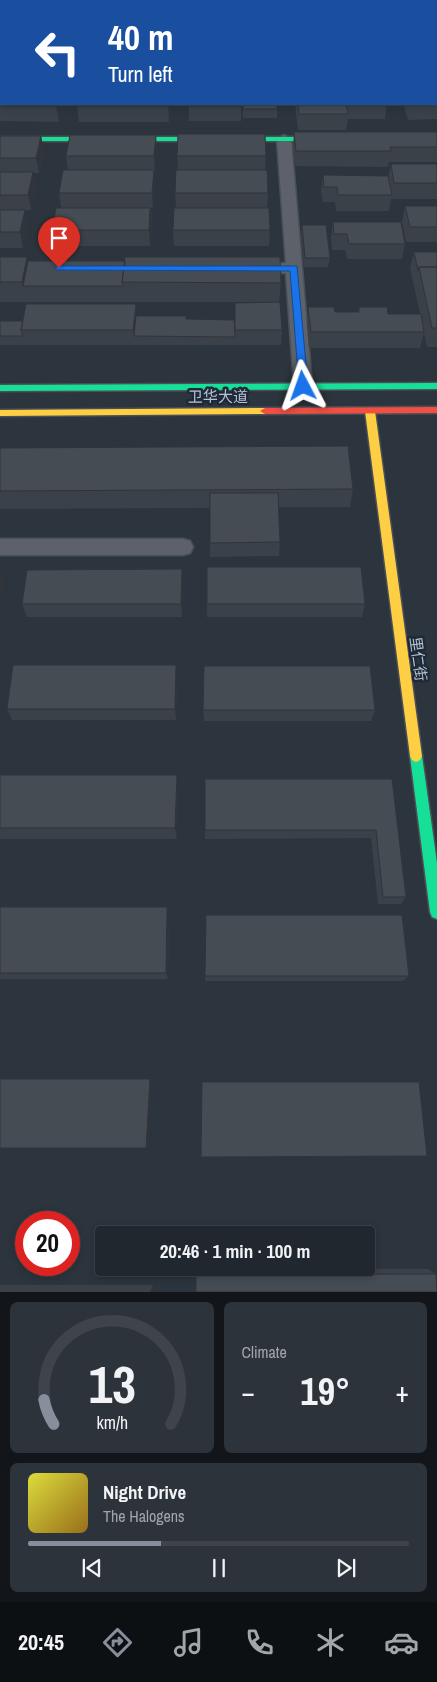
<!DOCTYPE html>
<meta charset="utf-8">
<style>
:root{--surface:#21272e;--page:#2d333a;--text:#f1f3f6;--muted:#a2a5aa;--line:#3e444a;--accent:#868f9b}
body{margin:0;font-family:"Archivo Narrow","Noto Sans SC",sans-serif;background:var(--page);color:var(--text);height:100vh;display:flex;flex-direction:column;font-size:19px;white-space:nowrap}
*{box-sizing:border-box;margin:0}
p{font-size:16px;color:var(--muted)}
.icon{flex:none;width:28px;height:28px;fill:none;stroke:currentColor;stroke-width:2;stroke-linecap:round;stroke-linejoin:round}
.map{position:relative;height:1292px;overflow:hidden}
.panel{display:flex;flex-direction:column;gap:10px;padding:10px;background:#121519;flex:1}
.panel>*{flex:none}
.top-card{position:absolute;left:0px;top:0px;width:438px;height:105px;box-shadow:0 2px 8px #0003,0 0 0 1px var(--line);background:#1a4fa0;color:#fff;overflow:hidden}
.speed{position:absolute;left:15px;top:1211px;display:flex;gap:10px;font-size:25px;font-weight:700;text-align:center}
.speed>*{display:grid;place-content:center;width:65px;height:65px;border-radius:50%;background:var(--surface);box-shadow:0 2px 8px #0003,0 0 0 1px var(--line);line-height:1}
.speed .limit{border:8px solid #d22;background:#fff;color:#111}
.pin{position:absolute;display:grid;place-items:center;width:42px;height:42px;color:#fff;margin:-51px -21px;border-radius:50% 50% 50% 0;rotate:-45deg;box-shadow:0 0 5px #0007}
.pin .icon{rotate:45deg}
.me{position:absolute;width:55px;margin:-28px;rotate:356deg;stroke-linejoin:round;filter:drop-shadow(0 0 4px #0008)}
.turn{display:flex;align-items:center;gap:18px;height:105px;padding:0 25px;font-size:22px}
.turn .icon{width:65px;height:65px;stroke-width:2.5}
.turn b{display:block;font-size:35px;line-height:42px}
.big{font-size:38px;font-weight:700;line-height:1.1}
.panel .widget{flex:1;display:flex;flex-direction:column;justify-content:center;gap:8px;min-width:0;padding:0 18px;border-radius:8px;background:var(--page)}
.panel .dial{align-items:center;gap:0}
.dial svg{height:130px;overflow:visible;fill:none;stroke:var(--line);stroke-width:7;stroke-linecap:round;text-anchor:middle}
.dial text{fill:var(--text);stroke:none}
.song{display:flex;align-items:center;gap:15px}
.cover{width:60px;height:60px;border-radius:8px;background:linear-gradient(135deg,hsl(60 70% 55%),hsl(40 70% 35%))}
.played{height:5px;border-radius:2px;background:linear-gradient(90deg,var(--accent) 35%,var(--line) 35%)}
.keys{display:flex;justify-content:space-around;direction:ltr}
.heat{display:flex;justify-content:space-between;align-items:center;font-size:28px;direction:ltr}
.panel .tiles{flex:1;display:grid;gap:10px;grid-template-columns:1fr 1fr}
.widget:last-child{grid-column:span 2}
.trip{position:absolute;left:95px;top:1226px;width:280px;height:50px;border-radius:5px;background:var(--surface);box-shadow:0 2px 8px #0003,0 0 0 1px var(--line);font-weight:700;line-height:50px;text-align:center}
.menu{display:flex;height:80px;justify-content:space-around;align-items:center;background:#0d1012;color:var(--muted)}
.menu .icon{width:35px;height:35px}
.menu .selected{color:var(--accent)}
.menu b{font-size:22px;color:var(--text)}
.map>svg:first-child{display:block}
.lines{fill:none;stroke-linecap:round;stroke-linejoin:round}
.lane-casing{stroke:#4b5057;stroke-width:3}
.fast-casing{stroke:#4b5057;stroke-width:3}
.slow-casing{stroke:#4b5057;stroke-width:3}
.jam-casing{stroke:#4b5057;stroke-width:3}
.lane{fill:#5d626a;fill-rule:evenodd}
.fast{fill:#16e098;fill-rule:evenodd}
.slow{fill:#ffcf43;fill-rule:evenodd}
.jam{fill:#f24e42;fill-rule:evenodd}
.wall{fill:#3b4148}
.shaded-wall{fill:#30353b}
.building{fill:#454c54;stroke:#30353b}
.route{fill:#1a73e8;stroke:#114b97}
.labels{text-anchor:middle;stroke-width:5;stroke-linejoin:round;paint-order:stroke}
.street-label{font-size:15px;fill:#b7c0cd;stroke:#1e2a39}
</style>
<div class="map">
<svg width="437" height="1292" viewBox="0 0 437 1292">
<rect width="100%" height="100%" fill="#2c343d"/>
<g class="lines">
<defs>
<path id="lane" d="M284,135L291,139L312,386L309,390L303,392L297,390L294,386L286,273L245,272L243,268L245,264L286,263L277,139Z
M0,539H183L190,541L193,547L190,553L183,555H0Z"/>
<path id="fast" d="M0,137H331L334,139L331,141H0Z
M437,383V389L0,391V385Z
M416,750L420,752L422,756L437,863V919L432,917L430,912L410,756L412,752Z"/>
<path id="slow" d="M265,408L270,411L265,414L0,416V410Z
M370,408L375,411L422,756L420,760L416,762L412,760L410,756L365,411Z"/>
<path id="jam" d="M437,407V413L265,414L260,411L265,408Z"/>
</defs>
<!-- lane casing -->
<use href="#lane" class="lane-casing"/>
<!-- fast casing -->
<use href="#fast" class="fast-casing"/>
<!-- slow casing -->
<use href="#slow" class="slow-casing"/>
<!-- jam casing -->
<use href="#jam" class="jam-casing"/>
<!-- lane -->
<use href="#lane" class="lane"/>
<!-- fast -->
<use href="#fast" class="fast"/>
<!-- slow -->
<use href="#slow" class="slow"/>
<!-- jam -->
<use href="#jam" class="jam"/>
</g>
<!-- wall -->
<path class="wall" d="M0,32H1V60H0Z
M0,61H1V104H62L59,122L0,121Z
M437,85V119L408,120L403,104H436Z
M77,104H170L169,122H79L77,106Z
M189,104H241V121H189Z
M243,104H277V118H243Z
M295,104H387L385,119H348L346,130H298Z
M294,132H437V162H389L388,167L294,166L293,148Z
M0,136H41L44,152L39,173H33L36,187L31,210H25L28,226L23,248H0Z
M157,150L155,172H154L155,186L153,208H151L152,223L150,246H55L52,230L61,208L59,193L68,170L66,156Z
M177,156H266L265,170L268,193L267,208L270,230L269,246H174L173,230L176,208L175,193L178,170Z
M391,164H437V199H391V198L389,211H336L335,202H323L321,191L323,175L388,178Z
M405,206H437V242H406L402,222Z
M333,222L405,244L402,259H347L345,250H332L331,237Z
M302,225L330,258L328,267H304L301,234Z
M414,252H437V347H427L424,333L420,348H309L307,323L308,307L335,312H358L359,307L388,314H420L410,268Z
M0,257L28,261L281,283L279,302H0Z
M235,303L282,330L281,345H0V321H23L137,316L235,322Z
M0,448L353,489L350,507H278L280,542L279,556L210,557V508L0,509Z
M182,569L183,583L182,617H27L22,604Z
M207,604H365L362,617H207Z
M177,677L176,720H12L7,709Z
M203,710H375L371,721H204Z
M0,775L178,787L177,839H0Z
M392,779L406,897L401,904H378L371,838L205,839V830Z
M0,907H167L169,915L168,979H0Z
M205,976H409L403,981H205Z
M197,1269H428L436,1274L196,1275Z
M0,1285H153V1292H0Z"/>
<!-- shaded-wall -->
<path class="shaded-wall" d="M415,0H427L414,1Z
M57,104H62L59,122L56,106Z
M168,104H170L169,122Z
M156,135L157,150L155,172L154,156Z
M41,136L44,152L39,173L36,158Z
M154,170L155,186L153,208L152,193Z
M33,172L36,187L31,210L28,195Z
M150,208L152,223L150,246L149,230Z
M25,210L28,226L23,248L20,232Z
M27,257L31,277L23,286L26,302L22,282Z
M136,304L137,320L134,336L133,330Z
M182,569L183,583L182,617L181,604Z
M0,571L5,583L0,609Z
M176,665L177,677L176,720L175,709Z
M177,775L178,787L177,839L175,828Z
M167,907L169,915L168,979L166,973Z
M150,1079L152,1080L149,1147L146,1148Z
M153,1285V1292H150Z"/>
<!-- building -->
<path class="building" d="M3,0H18V1H3Z
M40,0H79V1H40Z
M98,0H173V1H98Z
M195,0H272V1H195Z
M289,0H329V1H289Z
M0,32H1V45H0Z
M0,61H1V77H0Z
M436,85H437V104L411,105V104H436Z
M0,89H1V104H57L56,106H0Z
M77,104H168V106H77Z
M189,104H241V106H189Z
M243,104H277V109H243Z
M298,104H346L348,114H299Z
M294,132H437V147H390L391,151H296Z
M178,134H265L266,156H177Z
M70,135H156L154,156H66Z
M0,136H41L36,158H0Z
M391,164H437V183H394Z
M63,170H154L152,193H59Z
M176,170H267L268,193H175Z
M0,172H33L28,195H0Z
M323,175L388,176L392,195H338L337,187H324Z
M405,206H437V227H410Z
M56,208H150L149,230H52Z
M174,208H269L270,230H173Z
M0,210H25L20,232H0Z
M333,222H401L405,244H349L347,234H334Z
M302,225H326L330,258H305Z
M414,252H437V267H419L418,271Z
M0,257H27L22,282H0Z
M125,257H280L281,283L122,282Z
M28,261H125L122,282L123,286H23Z
M419,267H437V328H432Z
M280,302L282,330H235V303Z
M26,304H136L133,330H21Z
M308,307H334L335,312H359V307H387L388,314H421L424,332H311Z
M136,316H186V319L234,320L235,337L134,336Z
M0,321H23L21,330L23,336H0Z
M348,446L353,489L0,491V448Z
M210,493H278L280,542L210,543Z
M207,567H361L365,604H207Z
M182,569L181,604H22L27,570Z
M13,665H176L175,709H7Z
M204,666H370L375,710H203Z
M0,775H177L175,828H0Z
M205,779H392L406,897H383L376,830H205Z
M0,907H167L166,973H0Z
M206,915H402L409,976H205Z
M0,1079H150L146,1148H0Z
M202,1082H419L427,1156L201,1157Z
M436,1274L437,1292H196V1275Z"/>
<!-- route -->
<path class="route" d="M56,266H297L308,386L303,390L299,386L290,271L59,270H56Z"/>
<g class="labels">
<!-- street labels -->
<g class="street-label">
<text x="218" y="402">卫华大道</text>
<text transform="translate(418 659) rotate(82)" y="5">里仁街</text>
</g>
</g>
</svg>
<div class="speed"><div class="limit">20</div></div>
<div class="pin" style="left:59px;top:268px;background:#d93025"><svg class="icon" aria-label="arrive" viewBox="0 0 24 24"><path d="M6 21V4h12l-3 4 3 4H6"/></svg></div>
<svg class="me" style="left:303px;top:386px" viewBox="-20 -20 40 40"><path d="M0-17L14 15 0 8-14 15z" fill="#1a73e8" stroke="#fff" stroke-width="4"/></svg>
<div class="trip">20:46 · 1 min · 100 m</div>
<div class="top-card">
<div class="turn"><svg class="icon" aria-label="left" viewBox="0 0 24 24"><path d="M17 20v-9H6M10 6l-5 5 5 5"/></svg><div><b>40 m</b>Turn left</div></div>
</div>
</div>
<section class="panel">
<div class="tiles">
<div class="widget dial"><svg viewBox="0 0 100 80">
<path d="M14 69A42 42 0 1 1 86 69"/>
<path d="M14 69A42 42 0 0 1 8 54" stroke="#868f9b"/>
<text x="50" y="56" font-size="32" font-weight="700">13</text>
<text x="50" y="72" font-size="11">km/h</text>
</svg></div>
<div class="widget"><p>Climate</p>
<div class="heat"><a>−</a><b class="big">19°</b><a>+</a></div>
</div>
<div class="widget">
<div class="song"><i class="cover"></i><div><b>Night Drive</b><p>The Halogens</p></div></div>
<div class="played"></div>
<div class="keys"><svg class="icon" aria-label="previous" viewBox="0 0 24 24"><path d="M18 5L8 12l10 7zM5 5v14"/></svg><svg class="icon" aria-label="pause" viewBox="0 0 24 24"><path d="M8 5v14M16 5v14"/></svg><svg class="icon" aria-label="next" viewBox="0 0 24 24"><path d="M6 5l10 7-10 7zM19 5v14"/></svg></div>
</div>
</div>
</section>
<nav class="menu">
<b>20:45</b>
<svg class="icon selected" aria-label="directions" viewBox="0 0 24 24"><path d="M12 3l9 9-9 9-9-9zM9 14v-3h6M13 9l2 2-2 2"/></svg>
<svg class="icon" aria-label="music" viewBox="0 0 24 24"><path d="M9 18V5l10-2v13"/><circle cx="6" cy="18" r="3"/><circle cx="16" cy="16" r="3"/></svg>
<svg class="icon" aria-label="phone" viewBox="0 0 24 24"><path d="M5 4h4l2 5-3 2q2 4 5 5l2-3 5 2v4C11 20 4 13 5 4z"/></svg>
<svg class="icon" aria-label="climate" viewBox="0 0 24 24"><path d="M12 3v18M4 7l16 10M4 17L20 7"/></svg>
<svg class="icon" aria-label="car" viewBox="0 0 24 24"><path d="M5 17H2v-5l4-1 3-4h7l3 4 3 1v5h-3M9 17h6M6 11h13"/><circle cx="7" cy="17" r="2"/><circle cx="17" cy="17" r="2"/></svg>
</nav>
